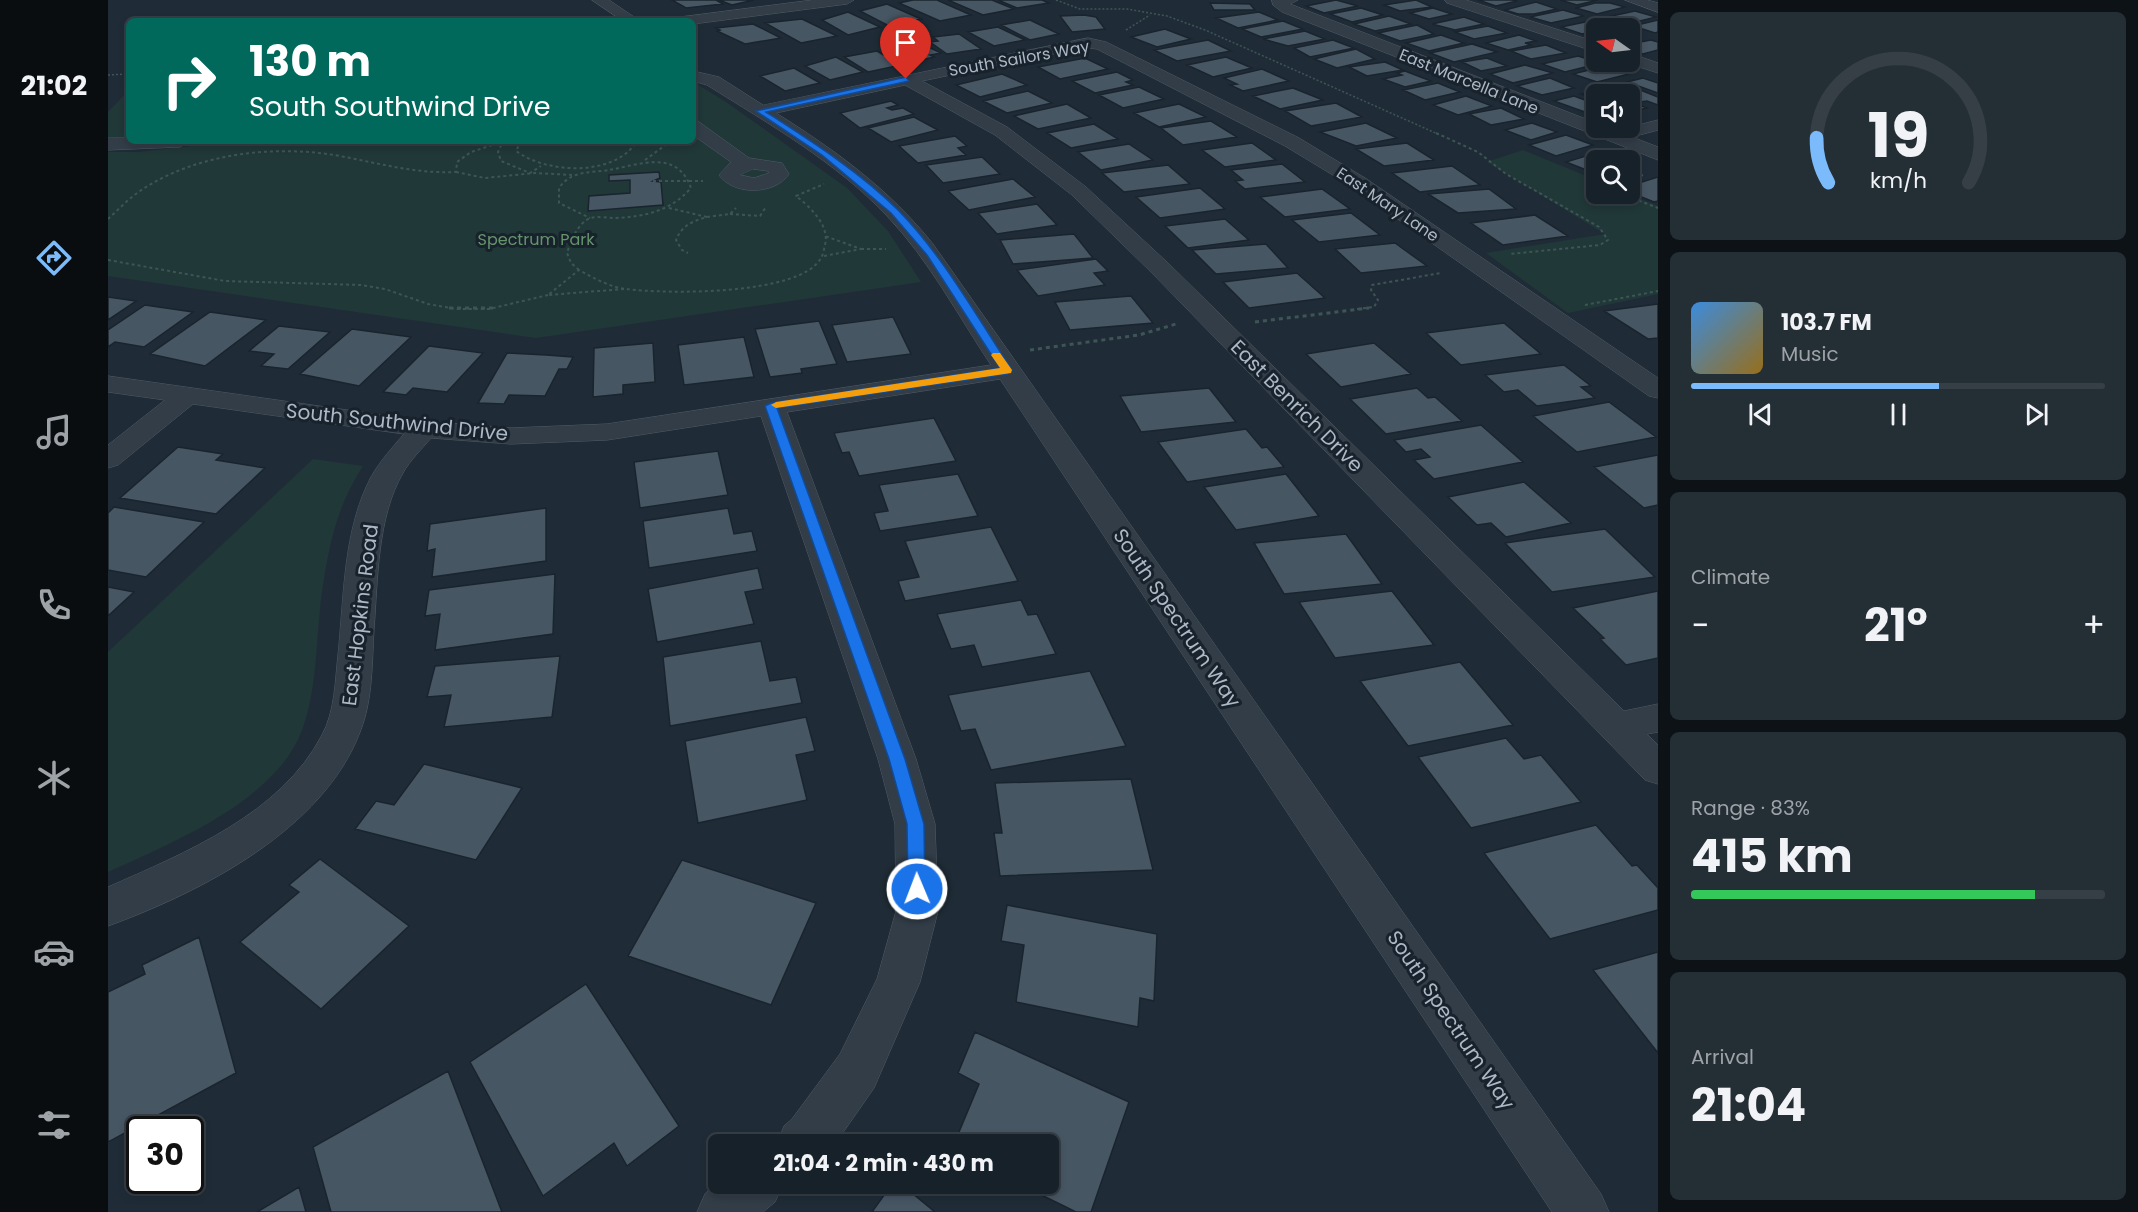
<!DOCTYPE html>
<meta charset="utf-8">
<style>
:root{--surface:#172129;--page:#242e35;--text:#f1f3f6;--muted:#9ea3a8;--line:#363e46;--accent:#7bbafb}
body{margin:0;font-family:Poppins,sans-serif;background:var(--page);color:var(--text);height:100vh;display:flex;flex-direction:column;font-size:22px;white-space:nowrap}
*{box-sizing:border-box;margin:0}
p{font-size:20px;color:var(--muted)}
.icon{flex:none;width:33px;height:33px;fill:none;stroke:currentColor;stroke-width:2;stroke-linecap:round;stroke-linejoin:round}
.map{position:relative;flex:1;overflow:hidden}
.sheet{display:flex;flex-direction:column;gap:12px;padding:12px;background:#0d1217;width:480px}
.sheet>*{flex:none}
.hud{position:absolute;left:18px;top:18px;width:570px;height:126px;border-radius:9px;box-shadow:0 3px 9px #0003,0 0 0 2px var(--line);background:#00695c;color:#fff;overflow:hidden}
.needle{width:39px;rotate:284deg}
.fabs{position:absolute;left:1478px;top:18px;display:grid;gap:12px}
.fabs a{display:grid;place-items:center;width:54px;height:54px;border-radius:9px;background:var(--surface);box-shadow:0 3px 9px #0003,0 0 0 2px var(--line);font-size:30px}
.speed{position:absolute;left:18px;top:1116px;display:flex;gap:12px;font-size:30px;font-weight:700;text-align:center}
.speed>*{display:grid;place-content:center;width:78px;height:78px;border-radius:50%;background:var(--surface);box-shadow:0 3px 9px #0003,0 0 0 2px var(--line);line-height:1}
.speed .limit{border:3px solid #111;border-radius:9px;background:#fff;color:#111}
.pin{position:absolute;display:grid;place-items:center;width:51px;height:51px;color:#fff;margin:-62px -26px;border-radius:50% 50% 50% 0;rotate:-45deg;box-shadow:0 0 6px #0007}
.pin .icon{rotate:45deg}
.me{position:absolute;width:66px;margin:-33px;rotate:359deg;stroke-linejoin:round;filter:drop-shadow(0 0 4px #0008)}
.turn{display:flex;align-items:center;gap:21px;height:126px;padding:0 24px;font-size:27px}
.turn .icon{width:78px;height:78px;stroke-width:2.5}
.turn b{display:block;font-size:42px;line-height:51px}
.big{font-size:45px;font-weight:700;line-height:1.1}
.sheet .widget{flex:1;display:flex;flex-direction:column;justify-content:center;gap:9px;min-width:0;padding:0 21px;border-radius:9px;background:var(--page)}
.sheet .dial{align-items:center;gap:0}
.dial svg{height:156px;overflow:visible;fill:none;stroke:var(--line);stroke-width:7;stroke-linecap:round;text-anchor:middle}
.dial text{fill:var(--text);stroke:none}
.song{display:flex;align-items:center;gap:18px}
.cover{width:72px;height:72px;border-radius:9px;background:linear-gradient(135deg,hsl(210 70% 55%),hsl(40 70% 35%))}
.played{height:6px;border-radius:3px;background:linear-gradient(90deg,var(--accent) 60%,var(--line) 60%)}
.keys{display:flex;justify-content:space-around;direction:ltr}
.heat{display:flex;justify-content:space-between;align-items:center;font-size:33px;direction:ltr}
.charge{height:9px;border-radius:4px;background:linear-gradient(90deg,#34c759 83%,var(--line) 0)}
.trip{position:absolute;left:600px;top:1134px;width:351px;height:60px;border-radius:9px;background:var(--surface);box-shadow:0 3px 9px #0003,0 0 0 2px var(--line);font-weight:700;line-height:60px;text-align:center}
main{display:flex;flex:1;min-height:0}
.tab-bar{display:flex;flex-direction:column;width:108px;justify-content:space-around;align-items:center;background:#090d10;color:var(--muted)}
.tab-bar .icon{width:42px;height:42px}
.tab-bar .on{color:var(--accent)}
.tab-bar b{font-size:27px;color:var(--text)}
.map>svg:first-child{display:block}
.green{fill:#213838}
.building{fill:#475663;stroke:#1a242e;stroke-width:1.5}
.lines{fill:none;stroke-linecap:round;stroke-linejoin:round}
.minor-casing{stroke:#505b66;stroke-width:1}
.path-far2{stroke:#3e5555;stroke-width:1.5;stroke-dasharray:2 2;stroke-linecap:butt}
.path-far1{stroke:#3e5555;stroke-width:2;stroke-dasharray:3 3;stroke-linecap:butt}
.path{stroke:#3e5555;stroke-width:3;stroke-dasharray:4 4;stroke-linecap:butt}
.minor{fill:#323d48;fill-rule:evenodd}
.route{fill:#1a73e8;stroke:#114b97;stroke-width:1.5}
.slow{fill:#f59e0b}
.labels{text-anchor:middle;stroke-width:6;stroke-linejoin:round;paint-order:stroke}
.far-street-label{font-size:16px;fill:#acb8c5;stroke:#18222c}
.far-park-label{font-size:16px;fill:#64956a;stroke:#18222c}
.street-label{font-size:20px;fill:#acb8c5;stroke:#18222c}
</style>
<main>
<nav class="tab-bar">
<b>21:02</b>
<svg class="icon on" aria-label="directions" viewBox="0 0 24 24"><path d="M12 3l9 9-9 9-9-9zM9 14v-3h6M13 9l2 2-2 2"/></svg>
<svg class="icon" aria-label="music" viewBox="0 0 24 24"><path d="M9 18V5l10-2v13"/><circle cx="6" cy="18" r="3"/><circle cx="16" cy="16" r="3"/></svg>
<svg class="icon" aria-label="phone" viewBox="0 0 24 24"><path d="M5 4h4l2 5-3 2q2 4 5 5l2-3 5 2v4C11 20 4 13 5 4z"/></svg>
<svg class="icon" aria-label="climate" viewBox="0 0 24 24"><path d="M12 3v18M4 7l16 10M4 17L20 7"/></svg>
<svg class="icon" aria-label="car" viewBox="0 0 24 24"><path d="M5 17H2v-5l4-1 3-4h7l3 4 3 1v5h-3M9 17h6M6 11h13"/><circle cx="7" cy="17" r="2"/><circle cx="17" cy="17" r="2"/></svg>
<svg class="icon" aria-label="filters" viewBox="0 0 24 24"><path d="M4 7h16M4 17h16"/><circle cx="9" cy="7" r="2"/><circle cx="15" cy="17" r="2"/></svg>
</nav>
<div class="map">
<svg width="1550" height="1212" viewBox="0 0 1550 1212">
<rect width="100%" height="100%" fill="#1f2c37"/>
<!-- green -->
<path class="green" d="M585,82L618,102L739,188L780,231L813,282L428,338L0,276V152H30L126,141H585Z
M21,90V138L0,137V112Z
M1415,150L1488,180V194H1520L1550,206V294L1460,313L1378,253L1497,234L1379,162Z
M205,459L255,466C227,509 220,550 213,599C208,642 209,690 194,730C168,801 63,843 0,872V652Z"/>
<!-- building -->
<path class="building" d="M564,0H608L615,4L578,8Z
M611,0H646L624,5Z
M805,0H829L863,15L832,21L791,3Z
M840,0H884L906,9L875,15Z
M890,0H934L941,3L909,8Z
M1228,0L1250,6L1216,13L1198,6Z
M1308,0L1324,7L1292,11L1276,5Z
M1370,0H1404L1409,1L1388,6Z
M1452,0H1490L1469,5Z
M1428,2L1449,9L1426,14H1410L1397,10Z
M1102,3L1142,4L1147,10H1106Z
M1487,3H1502L1517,7L1489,14L1468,8Z
M779,4L813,19L779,25L752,11Z
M1253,8L1275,15L1244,22L1222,14Z
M1325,8L1344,14L1321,19L1302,13Z
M1455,10L1476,16L1443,23L1422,17Z
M1527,11L1548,17L1520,24L1499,17Z
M740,12L772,27L740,35L714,20Z
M1151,12L1170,20L1130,28L1108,18Z
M976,15L988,17L997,29L964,32L952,16Z
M1281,16L1303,24L1267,31L1246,24Z
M1356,17L1376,24L1347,30L1324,24Z
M694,19L729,36L693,43L657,23Z
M922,20L951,34L922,40L893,25Z
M1550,20V32L1547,33L1525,26Z
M1175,21L1195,29L1153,37L1134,29Z
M1482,21L1504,27L1488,28V31L1474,34L1453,27Z
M645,24L673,38L637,44L609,31L612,30L608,28Z
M1309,25L1326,34L1292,41L1270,33Z
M1380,26L1399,33L1366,39L1347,32Z
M890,27L917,40L886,46L860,32Z
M1057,29L1083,39L1049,47L1023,37Z
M1197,31L1217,39L1180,46L1155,39Z
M851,34L873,49L839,54L822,42L830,41L825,37Z
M1333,35L1356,43L1321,51L1298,43Z
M1411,35L1428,41L1417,43L1423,45L1400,50L1378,43Z
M1100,40L1123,51L1069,61L1046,50Z
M1225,40L1246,48L1202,57L1186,48Z
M1543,40L1550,42V50L1535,54L1521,49V44Z
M808,41L833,53L822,55L826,57L805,62L777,47Z
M1364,44L1389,52L1346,62L1322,53Z
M1438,45L1458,53L1423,59L1403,51Z
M1248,49L1267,59L1229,68L1206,59Z
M769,51L793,65L760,72L736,57Z
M1470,56L1493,63L1457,72L1434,64Z
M728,57L755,72L722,80L697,66Z
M1118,57L1144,68L1105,77L1079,65Z
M977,58L1000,69L952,79L930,67Z
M1379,58L1399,66L1373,71L1354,62Z
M1277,62L1295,70L1259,76L1241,67Z
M1417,65L1445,73L1405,83L1382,74Z
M1497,66L1521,74L1489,82L1465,74Z
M686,68L712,83L677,91L652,76Z
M1154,69L1181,81L1135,91L1122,85L1129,84L1116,78Z
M1297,71L1323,81L1297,87L1275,79L1294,75L1289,73Z
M1009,72L1025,80L1018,82L1025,85L987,93L964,81Z
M894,74L919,85L872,97L848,85Z
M1442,78L1466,88L1434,95L1409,86Z
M1535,78L1550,83V93L1519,82Z
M1330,83L1352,92L1317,100L1295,90Z
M1517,84L1550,97V105L1539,101L1532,102L1521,98V94H1512L1496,89Z
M1031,87L1056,99L1015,108L991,95Z
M1185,88L1215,100L1172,109L1145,96Z
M1493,90L1504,94H1488V100L1473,94Z
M920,91L944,103L899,113L875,101Z
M1358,96L1384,106L1350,115L1325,105Z
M1466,96L1488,104V116L1446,101Z
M783,101L790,105L779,108L784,110L795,108L806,114L752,128L732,113Z
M1521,101L1539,108L1521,112Z
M1228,103L1254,117L1203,126L1177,111Z
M959,104L983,118L930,129L906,116Z
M1071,104L1098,117L1051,127L1026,113Z
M1393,108L1416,119L1383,125L1361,114Z
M806,117L830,130L783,142L760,128Z
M1103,121L1129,137L1075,145L1053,128Z
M1258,123L1289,138L1248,146L1212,132Z
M1424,123L1449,132L1423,140L1397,130Z
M986,124L1010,139L963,148L939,133Z
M1458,135L1485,145L1448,156L1421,145Z
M847,136L859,146L850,148L858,155L810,163L791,146Z
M1144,143L1168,160L1117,167L1094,150Z
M1299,143L1326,160L1276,166L1248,149Z
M1021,144L1045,160L993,170L970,152Z
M1494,151L1518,160H1488V172L1486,173L1458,162Z
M874,157L892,174L835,183L818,165Z
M1174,164L1197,182L1137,189L1127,181L1135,180L1123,170Z
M1060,165L1082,184L1016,192L994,173Z
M1344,166L1372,185L1312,192L1284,173Z
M551,172L552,178L545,181L553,182L555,205L480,211L481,196L522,193V180L501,181V175Z
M1550,177V201L1546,202L1521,192V186Z
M905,179L927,197L861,210L840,191Z
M1092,188L1117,209L1052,218L1028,197Z
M1214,189L1242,209L1177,217L1152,197Z
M1381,189L1408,209L1350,213L1320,194Z
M929,204L949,225L889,234L870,213Z
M1243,213L1272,235L1211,242L1184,220Z
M1427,215L1460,236L1395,245L1363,223Z
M1117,219L1141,240L1080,248L1057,226Z
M966,234L985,258L905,264L892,240Z
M1287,243L1319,266L1253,273L1227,249Z
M1158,244L1180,268L1108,274L1084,250Z
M988,259L1000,271L986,273L997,285L930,296L909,270Z
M1189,273L1217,298L1141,308L1115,282Z
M1023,296L1045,323L962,330L947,302Z
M0,297L28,301L0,320Z
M1550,304V338L1540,339L1496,311Z
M37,305L85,312L36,347L7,342L0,347V330Z
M102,312L158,320L97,366L42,354Z
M785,317L803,354L739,362L724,325Z
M711,321L729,364L693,369L694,373L662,377L647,329Z
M1396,323L1433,354L1353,365L1318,333Z
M171,326L222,332L180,369L153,366L166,354L141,351Z
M244,329L303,337L251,386L192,374Z
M636,337L646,377L576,385L570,345Z
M545,343L547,382L515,385V394L485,397L486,348Z
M1266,343L1303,374L1233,387L1198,354Z
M321,346L375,353L339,392L305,388L298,395L275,392Z
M399,353L438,355L465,357L459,369H451L437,396L401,395L396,404L370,403Z
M1456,365L1483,386L1473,387L1487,398L1429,406L1410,390L1396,392L1377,375Z
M1101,388L1128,422L1033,432L1012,396Z
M1309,388L1320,398L1327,397L1354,421L1278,434L1242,399Z
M1501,402L1548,437L1469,452L1425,416Z
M826,418L848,461L751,476L741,452L734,453L726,433Z
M1373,425L1415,462L1326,479L1306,460L1322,457L1313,449L1298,452L1286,440Z
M1138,429L1154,448L1159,447L1176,467L1079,482L1050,442Z
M70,447L115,454L108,460L157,468L108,514L12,498Z
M610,451L620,495L532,508L526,462Z
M1550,455V505L1536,508L1486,467Z
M850,474L870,516L772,531L766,513L780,511L771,485Z
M1178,474L1211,516L1128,530L1096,487Z
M1416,482L1463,523L1398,537L1383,523L1369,525L1340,497Z
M6,507L96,522L38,577L0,570V513Z
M438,508V561L324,577L327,549L319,551L322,524Z
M620,508L626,534L644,531L649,551L541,568L535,521Z
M883,527L910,581L797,601L790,581L811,577L797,541Z
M1497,529L1547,577L1444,592L1397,543Z
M1238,534L1274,584L1176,594L1146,543Z
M650,568L655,589L637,592L646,624L549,642L540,589Z
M447,574L445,634L327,650L332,614L317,616L321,590Z
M0,587L26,592L0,616Z
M1284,591L1326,645L1227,658L1191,602Z
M1550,591V658L1518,665L1492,639L1496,638L1465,608Z
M913,600L920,615L929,614L948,654L874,667L866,645L843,649L829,614Z
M653,641L662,681L688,677L694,703L562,726L555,657Z
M452,656L444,717L336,727L343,695L319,697L327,666Z
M1352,662L1405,725L1300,746L1252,681Z
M982,671L1018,746L883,770L867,729L853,731L840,695Z
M698,717L707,751L688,755L699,800L590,823L577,741Z
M1398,738L1416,759L1433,755L1473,802L1363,828L1310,757Z
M316,764L414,788L368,860L247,829L268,801L286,805Z
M1023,779L1045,870L892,876L886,833H894L887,783Z
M1488,825L1524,866L1529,865L1550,888V910L1442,939L1376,853Z
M212,859L301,926L213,1009L132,942L191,892L181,885Z
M574,860L708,903L663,1005L520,956Z
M899,905L1049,934L1046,1001L1032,998L1030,1027L908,1002L916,945L893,941Z
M91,937L128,1073L0,1142V992L37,974L34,965Z
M1550,952V1053L1485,970Z
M478,984L571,1126L519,1166L506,1143L435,1196L362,1062Z
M867,1032L1021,1102L983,1212H968L911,1184H940V1144H846L871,1084L850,1073Z
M340,1071L394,1212H223L205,1147Z
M784,1184H793L827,1212H764Z
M191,1187L198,1212H149Z"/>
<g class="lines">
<defs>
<path id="minor" d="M484,0H501L532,21H515Z
M705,0H746L739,4L585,24V21H566L573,17Z
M1164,0H1190L1182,4L1488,123V128L1507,131L1550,120V130L1524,137L1550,147V160L1174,12L1165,5Z
M1337,0H1358L1488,42V52L1339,3Z
M1517,0H1539L1550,3V12Z
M980,38L998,42L1191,138L1257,178L1550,378V398L1541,396L1243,186L1177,146L989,49L980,48L933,56L814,81L899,127L978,187L1060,263L1516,711L1550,704V732L1539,734L1550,745V784L1537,780L1044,273L964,195L887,135L797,85L668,113C727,150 781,189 825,244L1493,1194L1501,1212H1444L892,379L679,412L808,759L827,824L830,911L812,982L766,1088L727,1144H669L676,1126L684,1119L732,1054L769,979L788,911L787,824L770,759L653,416L499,440L403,444L323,438C314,449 302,460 295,473C269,518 270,579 266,629C264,662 265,700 252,732C215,830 93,892 0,926V887C77,853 173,814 214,735C227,711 227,681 230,655C236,597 235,530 263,477C272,461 284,448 296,434L85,404L10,465L0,468V445L57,400L0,392V376L316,421L403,428L499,424L883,365C849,314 821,260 779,216C728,162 661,124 599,85L585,81V71L611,77L655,105Z
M1521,53L1550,63V73L1516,62H1521Z
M585,121L591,122L641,158L674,163L681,174C667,195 626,196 611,175L623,162L585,135ZM645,169L660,171L661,173L646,178L632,175Z
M0,138H21V141H81L72,147L0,150Z
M610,1182V1184H675L667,1202L655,1212H589L597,1194Z"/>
</defs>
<!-- minor casing -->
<use href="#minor" class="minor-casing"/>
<!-- path-far2 -->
<path class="path-far2" d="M948,0L972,9H1019L1059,16L1097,30L1332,135
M1018,30L1042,15
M0,75L21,74"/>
<!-- path-far1 -->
<path class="path-far1" d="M1328,133L1370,152L1398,174L1491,227L1500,240L1492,245L1402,254
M413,141L408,151C439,174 507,177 529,141
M410,144L394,143L390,152L393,161L422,173L433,166
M537,160L563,141
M348,172L377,178L427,173L464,175
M1521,179L1535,175
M545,181H595
M1514,194L1550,208
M561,208L599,217C585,221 574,225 568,240L574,250L580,253
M622,214L652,216L658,207
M599,217L622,214L628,208
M0,219C11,209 22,197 35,189C89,154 163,145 226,155C267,162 305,174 348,172L349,162L363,152L397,141
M753,249H778
M716,256L753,249L717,236
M0,260L117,281L253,285L277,289L320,304L349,309H381L440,295
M471,270L463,263L459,253C463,241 469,224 482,218C490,216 499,218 506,218C536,217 563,211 583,188C569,148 530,165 501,170C483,173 463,170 451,188V203L482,218
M516,289L440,295L471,270C486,278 501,287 518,289C556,294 692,296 713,258C715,255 716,249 717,245C722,225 702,207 688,196L716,184
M1477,305L1550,291
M1249,309L1266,307L1270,300L1263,290L1264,285L1333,273"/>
<!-- path -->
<path class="path" d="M341,308H387
M1147,322L1261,308
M922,350L1031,335L1068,324"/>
<!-- minor -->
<use href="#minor" class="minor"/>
</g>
<!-- route -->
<path class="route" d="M798,77L801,81L658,112C703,141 752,172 790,210C836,257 868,316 904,370L899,374L669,408L797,759L816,824L817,889L815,894L809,897L803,894L800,889L799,824L781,759L657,406L663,403L892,368L819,255L783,213L714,155L648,111Z"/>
<!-- slow -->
<path class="slow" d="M885,353H892L904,370L903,373L668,408L663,405L668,402L892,368L883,355Z"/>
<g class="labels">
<!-- far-street labels -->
<g class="far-street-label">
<text transform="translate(911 58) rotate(-10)" y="6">South Sailors Way</text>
<text transform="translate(1361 81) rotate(22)" y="6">East Marcella Lane</text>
<text transform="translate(1280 204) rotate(34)" y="6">East Mary Lane</text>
</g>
<!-- far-park labels -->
<g class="far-park-label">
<text x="428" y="245">Spectrum Park</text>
</g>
<!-- street labels -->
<g class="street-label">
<text transform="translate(1189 406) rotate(45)" y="7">East Benrich Drive</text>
<text transform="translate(289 422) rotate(6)" y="7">South Southwind Drive</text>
<text transform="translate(252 615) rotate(-83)" y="7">East Hopkins Road</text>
<text transform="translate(1069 618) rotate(56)" y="7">South Spectrum Way</text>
<text transform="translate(1343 1020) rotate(56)" y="7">South Spectrum Way</text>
</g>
</g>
</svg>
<div class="fabs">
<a><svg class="needle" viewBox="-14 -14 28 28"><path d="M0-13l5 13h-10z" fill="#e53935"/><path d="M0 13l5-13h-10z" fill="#9ea3a8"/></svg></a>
<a><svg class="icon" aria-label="sound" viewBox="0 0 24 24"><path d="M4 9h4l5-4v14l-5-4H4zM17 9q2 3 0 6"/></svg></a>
<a><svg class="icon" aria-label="search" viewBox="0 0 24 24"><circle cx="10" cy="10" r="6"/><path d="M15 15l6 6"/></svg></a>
</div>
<div class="speed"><div class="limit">30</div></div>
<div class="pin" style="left:798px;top:79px;background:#d93025"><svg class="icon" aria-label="arrive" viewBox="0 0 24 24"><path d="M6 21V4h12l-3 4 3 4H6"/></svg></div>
<svg class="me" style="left:809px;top:889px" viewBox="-20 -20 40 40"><circle r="17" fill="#1a73e8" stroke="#fff" stroke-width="3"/><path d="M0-11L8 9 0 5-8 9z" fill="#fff"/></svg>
<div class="trip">21:04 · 2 min · 430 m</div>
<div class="hud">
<div class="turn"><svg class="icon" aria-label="right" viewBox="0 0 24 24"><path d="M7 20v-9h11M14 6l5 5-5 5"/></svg><div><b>130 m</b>South Southwind Drive</div></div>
</div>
</div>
<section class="sheet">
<div class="widget dial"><svg viewBox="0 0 100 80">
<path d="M14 69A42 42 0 1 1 86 69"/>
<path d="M14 69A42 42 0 0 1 8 46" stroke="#7bbafb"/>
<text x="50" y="56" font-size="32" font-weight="700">19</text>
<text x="50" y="72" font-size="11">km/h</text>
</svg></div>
<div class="widget">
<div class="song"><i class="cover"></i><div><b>103.7 FM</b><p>Music</p></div></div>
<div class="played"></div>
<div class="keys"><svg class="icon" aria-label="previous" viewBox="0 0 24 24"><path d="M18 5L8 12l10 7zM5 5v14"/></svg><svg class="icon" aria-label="pause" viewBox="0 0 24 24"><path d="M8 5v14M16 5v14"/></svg><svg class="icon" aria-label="next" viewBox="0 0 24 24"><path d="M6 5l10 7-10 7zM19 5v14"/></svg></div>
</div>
<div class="widget"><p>Climate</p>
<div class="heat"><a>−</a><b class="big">21°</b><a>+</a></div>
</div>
<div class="widget"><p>Range · 83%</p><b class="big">415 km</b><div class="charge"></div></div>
<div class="widget"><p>Arrival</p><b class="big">21:04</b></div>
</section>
</main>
